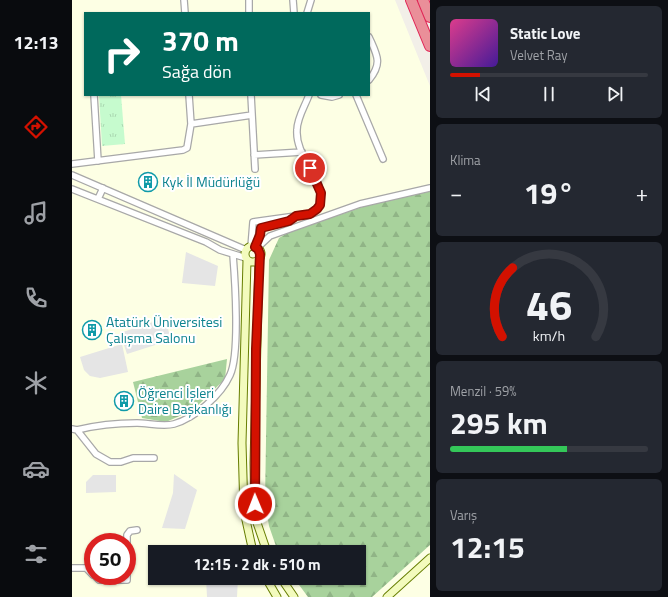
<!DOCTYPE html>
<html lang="tr">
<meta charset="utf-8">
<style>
:root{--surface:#171b24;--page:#242831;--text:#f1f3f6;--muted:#9ea1a6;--line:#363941;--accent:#d31100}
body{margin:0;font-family:"Titillium Web",sans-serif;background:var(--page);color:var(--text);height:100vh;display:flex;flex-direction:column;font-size:15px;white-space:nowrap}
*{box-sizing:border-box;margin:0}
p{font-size:13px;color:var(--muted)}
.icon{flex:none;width:22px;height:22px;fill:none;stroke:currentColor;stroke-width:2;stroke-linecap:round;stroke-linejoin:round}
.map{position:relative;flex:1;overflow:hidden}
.details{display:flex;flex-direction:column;gap:6px;padding:6px;background:#0d0f14;width:238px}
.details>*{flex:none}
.top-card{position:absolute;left:12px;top:12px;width:286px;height:84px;border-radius:0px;box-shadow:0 1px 3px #0004;background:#00695c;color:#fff;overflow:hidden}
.speed{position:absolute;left:12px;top:533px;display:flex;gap:8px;font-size:20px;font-weight:700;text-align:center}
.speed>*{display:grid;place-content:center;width:52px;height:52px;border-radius:50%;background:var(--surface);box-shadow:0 1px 3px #0004;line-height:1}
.speed .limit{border:6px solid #d22;background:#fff;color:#111}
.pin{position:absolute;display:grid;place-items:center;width:34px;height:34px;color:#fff;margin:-17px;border:2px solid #fff;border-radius:50%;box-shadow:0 1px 4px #0007}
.me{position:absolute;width:44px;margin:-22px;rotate:359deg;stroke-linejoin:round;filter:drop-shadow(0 0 3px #0008)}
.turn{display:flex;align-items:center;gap:14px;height:84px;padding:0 12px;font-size:18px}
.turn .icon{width:52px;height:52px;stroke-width:2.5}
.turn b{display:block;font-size:28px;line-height:34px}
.big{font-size:30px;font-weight:700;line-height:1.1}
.details .card{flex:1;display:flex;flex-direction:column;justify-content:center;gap:6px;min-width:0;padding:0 14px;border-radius:6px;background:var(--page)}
.details .dial{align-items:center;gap:0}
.dial svg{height:104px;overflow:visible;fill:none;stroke:var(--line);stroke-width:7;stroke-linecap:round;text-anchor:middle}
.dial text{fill:var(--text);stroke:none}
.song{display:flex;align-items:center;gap:12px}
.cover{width:48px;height:48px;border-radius:6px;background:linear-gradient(135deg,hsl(330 70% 55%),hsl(260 70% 35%))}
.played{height:4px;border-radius:2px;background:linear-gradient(90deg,var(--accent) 15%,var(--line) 15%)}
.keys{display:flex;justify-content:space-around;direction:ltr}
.heat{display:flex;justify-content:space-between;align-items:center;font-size:22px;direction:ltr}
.charge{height:6px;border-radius:3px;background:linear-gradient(90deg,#34c759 59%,var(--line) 0)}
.trip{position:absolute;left:76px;top:545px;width:218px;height:40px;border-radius:0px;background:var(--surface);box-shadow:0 1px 3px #0004;font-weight:700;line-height:40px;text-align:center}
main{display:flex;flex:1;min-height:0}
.tab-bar{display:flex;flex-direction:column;width:72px;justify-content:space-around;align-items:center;background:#090b0e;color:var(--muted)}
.tab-bar .icon{width:28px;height:28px}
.tab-bar .on{color:var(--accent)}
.tab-bar b{font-size:18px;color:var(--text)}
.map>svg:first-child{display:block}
.education{fill:#fdffe4;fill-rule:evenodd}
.forest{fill:url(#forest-firs)}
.park{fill:url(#park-tufts)}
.parking{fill:#e5e5e5}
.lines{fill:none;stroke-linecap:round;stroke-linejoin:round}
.street-casing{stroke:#a8a8a8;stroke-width:8}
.secondary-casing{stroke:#677e02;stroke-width:9}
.highway-casing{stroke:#e02556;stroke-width:12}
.street{stroke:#fff;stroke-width:5.5}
.secondary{stroke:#f3fbbd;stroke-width:7}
.highway{stroke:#ea8f99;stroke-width:10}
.route-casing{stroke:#890b00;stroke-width:10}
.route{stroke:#d31100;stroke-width:7}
.labels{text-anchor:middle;stroke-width:4;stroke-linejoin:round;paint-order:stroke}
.culture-label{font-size:14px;fill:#0d838f;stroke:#fff;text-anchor:start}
</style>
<main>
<nav class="tab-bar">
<b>12:13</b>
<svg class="icon on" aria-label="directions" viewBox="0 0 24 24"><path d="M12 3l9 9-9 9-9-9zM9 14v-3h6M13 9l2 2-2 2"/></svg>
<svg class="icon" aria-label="music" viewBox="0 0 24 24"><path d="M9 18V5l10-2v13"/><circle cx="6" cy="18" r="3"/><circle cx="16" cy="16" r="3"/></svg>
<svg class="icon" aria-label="phone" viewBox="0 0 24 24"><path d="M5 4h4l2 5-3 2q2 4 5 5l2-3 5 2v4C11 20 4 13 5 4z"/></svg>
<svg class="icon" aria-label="climate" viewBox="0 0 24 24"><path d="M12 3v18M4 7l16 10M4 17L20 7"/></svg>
<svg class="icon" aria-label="car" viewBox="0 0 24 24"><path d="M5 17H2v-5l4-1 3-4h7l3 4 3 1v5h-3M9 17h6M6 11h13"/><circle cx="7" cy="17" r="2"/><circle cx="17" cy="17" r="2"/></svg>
<svg class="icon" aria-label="filters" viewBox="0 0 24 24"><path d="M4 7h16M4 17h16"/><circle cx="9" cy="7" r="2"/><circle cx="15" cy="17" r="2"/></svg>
</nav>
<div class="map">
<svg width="358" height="597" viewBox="0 0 358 597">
<defs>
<pattern id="forest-firs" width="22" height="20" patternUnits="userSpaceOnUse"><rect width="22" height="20" fill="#a8d29c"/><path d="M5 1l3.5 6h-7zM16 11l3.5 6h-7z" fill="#90b486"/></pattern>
<pattern id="park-tufts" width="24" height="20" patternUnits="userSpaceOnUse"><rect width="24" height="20" fill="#c6fbce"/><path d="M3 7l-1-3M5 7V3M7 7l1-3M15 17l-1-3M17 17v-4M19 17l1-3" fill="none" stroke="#aad7b1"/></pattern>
</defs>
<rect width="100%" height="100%" fill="#f2efe8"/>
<!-- education -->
<path class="education" d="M0,0H323L358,86V597H0ZM13,13H297V95H13ZM21,542H55V576H21ZM83,552H287V578H83Z"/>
<!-- forest -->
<path class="forest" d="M358,188V545L300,597H236L222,578H287V552H206L197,526L193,501L197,260L207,238L217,232L311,200Z
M155,359L153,379L121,410L94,422L70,418L61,382Z"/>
<!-- park -->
<path class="park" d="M27,95H49L53,144L30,146Z"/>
<!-- parking -->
<path class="parking" d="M114,252L146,266L143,286L110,283Z
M93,318L99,340L55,354L48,333Z
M50,344L56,372L28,378L18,376L12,370L8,357Z
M102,474L125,490L113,529L90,528L101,493Z
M21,475H44V492L14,493V482Z
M134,578H166L165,597H135Z"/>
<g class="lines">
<defs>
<path id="street" d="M112,0L113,13
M221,0L222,13
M177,13V0
M235,13L239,0
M297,37C305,55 311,63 297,80
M22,95L26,161
M179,95L183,169
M249,95L260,97L267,95
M284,95L311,159
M119,124L180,115
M182,155L230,152
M0,164L111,150L115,148L119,124L117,95
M0,175L174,250
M0,189L134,242L148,250L174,258
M26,199L31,188
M189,228L217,221L222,217
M179,247L181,222L238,214L248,205C254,177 223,158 225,130C225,118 233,106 237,95
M183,247L188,235L189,225
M185,248L198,236L288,204L358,188
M0,429L5,430L24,454L38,462H49L61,458H82
M5,430C25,425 44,423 65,423C76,423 91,427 102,424C123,418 149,395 158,375C168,354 163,280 161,255
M55,564V535L58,531L65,530
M0,568H14L21,575
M23,576L27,580H55V576"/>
<path id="secondary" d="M173 254a8 8 0 1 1 16 0a8 8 0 1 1-16 0Z
M187,259L182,463L183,517L195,552
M175,260L170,443L172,511L181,552
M194,578L205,597
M209,578L222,597
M315,597L358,558"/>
<path id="highway" d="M339,0L358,46
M351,0L358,17"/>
</defs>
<!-- street casing -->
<use href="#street" class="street-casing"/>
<!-- secondary casing -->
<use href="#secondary" class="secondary-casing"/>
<!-- highway casing -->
<use href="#highway" class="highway-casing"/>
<!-- street -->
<use href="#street" class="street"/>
<!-- secondary -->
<use href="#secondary" class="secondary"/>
<!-- highway -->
<use href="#highway" class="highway"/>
</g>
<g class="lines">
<defs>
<path id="route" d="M183,504L184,349L188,254L186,249L183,247L188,235L189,228L217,221L224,216L238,214L245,209L248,205L249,193L238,168"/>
</defs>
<!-- route casing -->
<use href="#route" class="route-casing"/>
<!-- route -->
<use href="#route" class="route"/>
</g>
<!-- icons -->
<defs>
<symbol id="building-ring" viewBox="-11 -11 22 22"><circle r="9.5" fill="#fff" stroke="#0f9aa8" stroke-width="1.5"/><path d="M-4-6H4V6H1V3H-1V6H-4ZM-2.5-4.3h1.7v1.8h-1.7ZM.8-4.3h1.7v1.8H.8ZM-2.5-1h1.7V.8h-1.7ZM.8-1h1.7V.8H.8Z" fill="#0f9aa8"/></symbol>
</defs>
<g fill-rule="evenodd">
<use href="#building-ring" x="65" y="171" width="22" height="22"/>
<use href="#building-ring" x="9" y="319" width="22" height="22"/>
<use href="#building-ring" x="41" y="390" width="22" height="22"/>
</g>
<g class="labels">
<!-- culture labels -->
<g class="culture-label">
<text x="90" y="187">Kyk İl Müdürlüğü</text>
<text x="34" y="327">Atatürk Üniversitesi<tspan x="34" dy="16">Çalışma Salonu</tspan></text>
<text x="66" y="398">Öğrenci İşleri<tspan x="66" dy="16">Daire Başkanlığı</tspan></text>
</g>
</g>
</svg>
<div class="speed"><div class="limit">50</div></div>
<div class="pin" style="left:238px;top:168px;background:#d93025"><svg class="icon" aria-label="arrive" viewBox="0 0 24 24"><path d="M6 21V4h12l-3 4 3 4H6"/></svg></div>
<svg class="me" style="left:183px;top:504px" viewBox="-20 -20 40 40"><circle r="17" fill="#d31100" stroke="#fff" stroke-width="3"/><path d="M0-11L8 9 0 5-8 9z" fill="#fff"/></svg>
<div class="trip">12:15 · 2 dk · 510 m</div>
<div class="top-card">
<div class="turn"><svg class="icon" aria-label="right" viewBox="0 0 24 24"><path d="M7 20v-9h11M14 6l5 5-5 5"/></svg><div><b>370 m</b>Sağa dön</div></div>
</div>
</div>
<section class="details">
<div class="card">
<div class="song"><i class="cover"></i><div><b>Static Love</b><p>Velvet Ray</p></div></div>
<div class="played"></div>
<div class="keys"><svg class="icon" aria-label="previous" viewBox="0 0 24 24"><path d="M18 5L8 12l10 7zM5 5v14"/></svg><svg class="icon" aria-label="pause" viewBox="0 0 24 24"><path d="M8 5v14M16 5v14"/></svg><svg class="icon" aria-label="next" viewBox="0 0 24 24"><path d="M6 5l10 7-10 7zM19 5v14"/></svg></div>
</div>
<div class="card"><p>Klima</p>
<div class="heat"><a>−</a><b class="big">19°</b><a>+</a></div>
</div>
<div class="card dial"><svg viewBox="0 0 100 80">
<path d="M14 69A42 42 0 1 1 86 69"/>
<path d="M14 69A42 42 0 0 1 22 16" stroke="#d31100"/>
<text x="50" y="56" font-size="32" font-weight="700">46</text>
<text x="50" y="72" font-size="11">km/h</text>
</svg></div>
<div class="card"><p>Menzil · 59%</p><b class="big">295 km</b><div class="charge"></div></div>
<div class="card"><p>Varış</p><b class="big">12:15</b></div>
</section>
</main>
